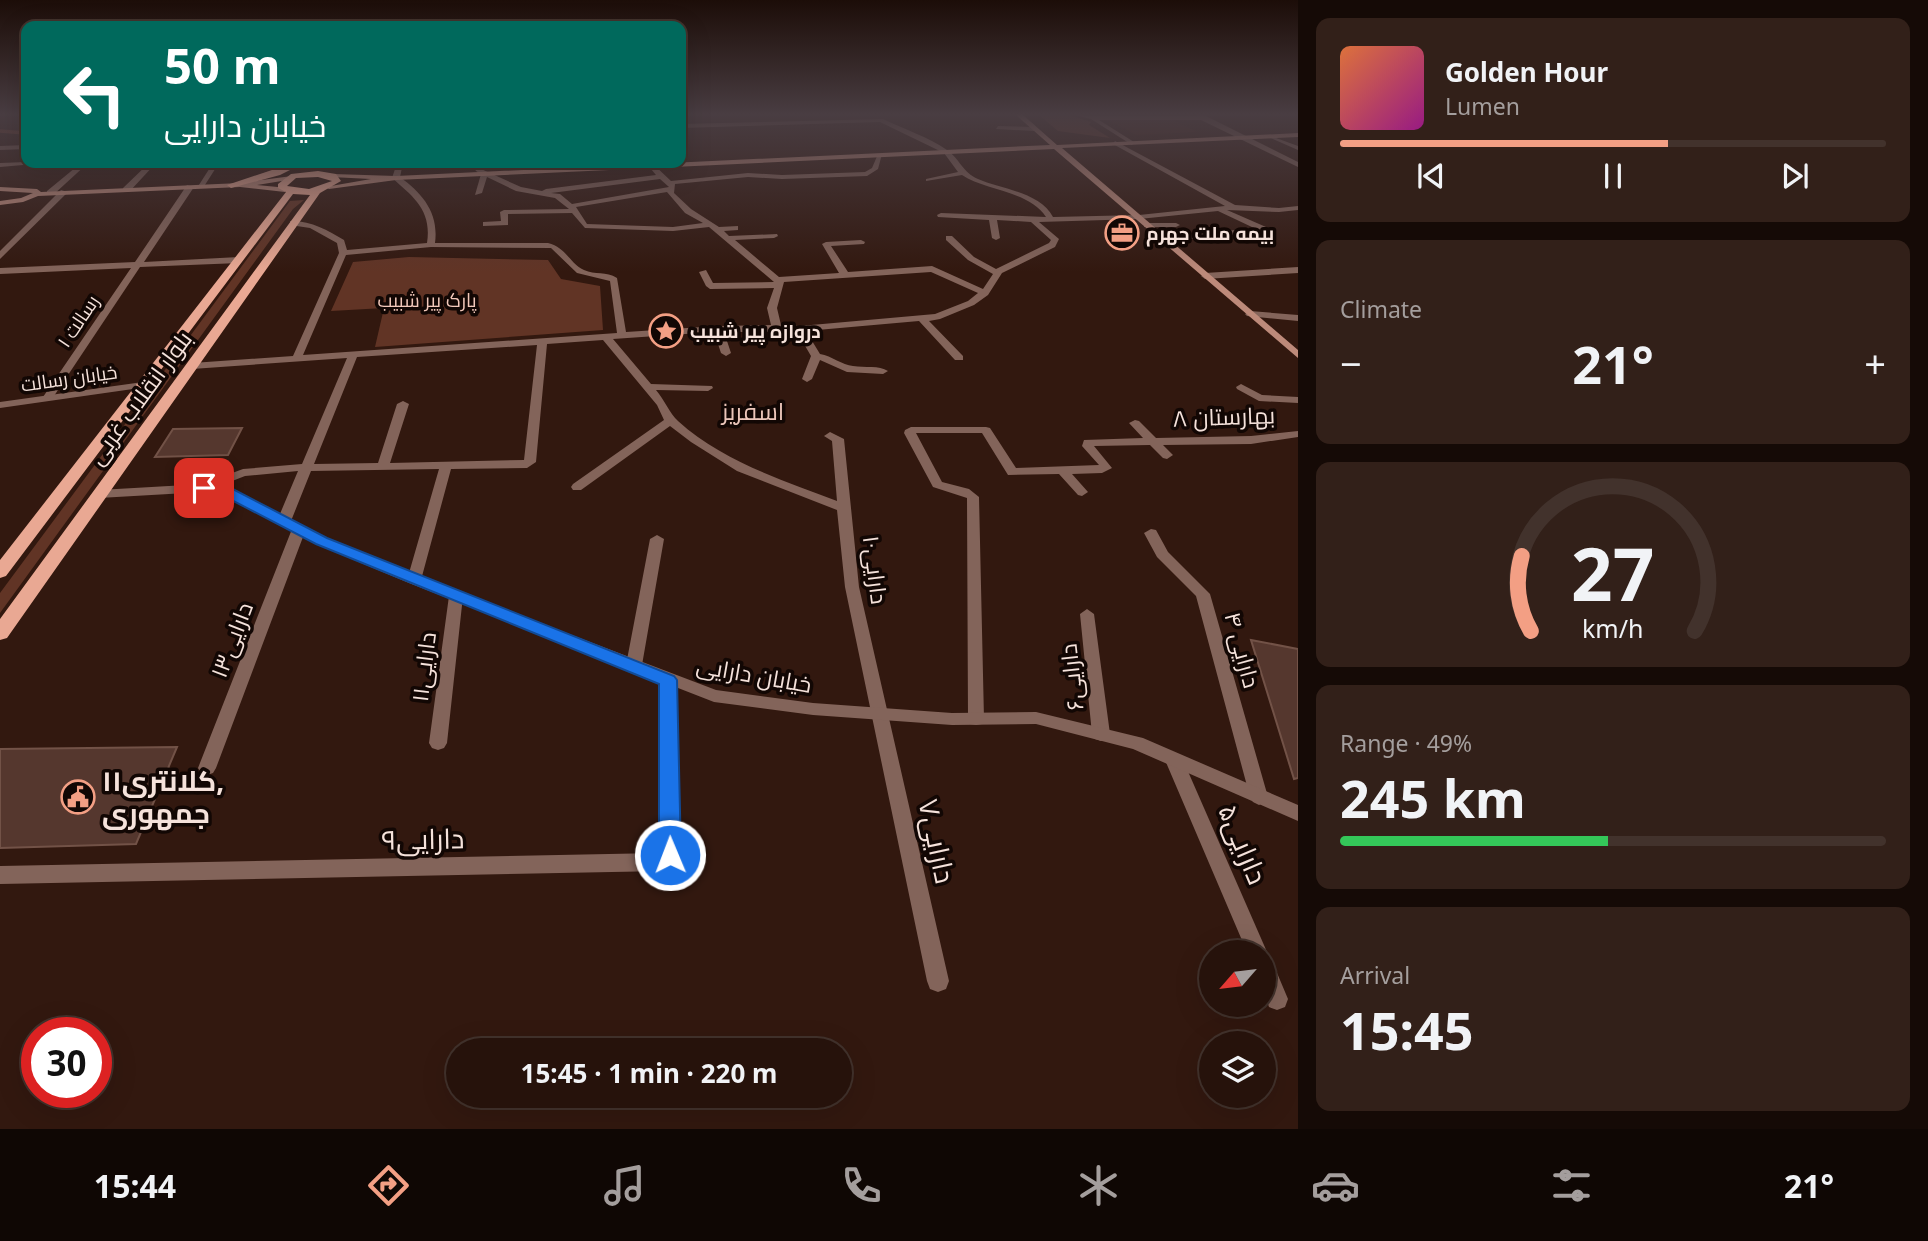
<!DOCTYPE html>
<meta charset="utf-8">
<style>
:root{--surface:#26120b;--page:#322019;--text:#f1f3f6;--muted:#a49e9d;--line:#42322c;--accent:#f39f84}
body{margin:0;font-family:"Noto Sans",Cairo,sans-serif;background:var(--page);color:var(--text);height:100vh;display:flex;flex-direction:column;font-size:26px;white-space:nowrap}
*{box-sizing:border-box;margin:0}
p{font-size:23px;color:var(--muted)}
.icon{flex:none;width:38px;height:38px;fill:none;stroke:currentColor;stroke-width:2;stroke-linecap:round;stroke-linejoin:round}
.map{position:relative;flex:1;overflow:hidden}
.drawer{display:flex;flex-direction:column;gap:18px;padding:18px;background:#150a06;width:630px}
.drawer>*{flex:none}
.top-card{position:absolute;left:21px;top:21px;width:665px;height:147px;border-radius:14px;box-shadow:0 7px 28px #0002,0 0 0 2px var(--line);background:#00695c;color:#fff;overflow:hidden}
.needle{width:46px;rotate:242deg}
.fabs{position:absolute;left:1199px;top:940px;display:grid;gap:14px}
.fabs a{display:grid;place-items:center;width:77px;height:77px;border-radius:50%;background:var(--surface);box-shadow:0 7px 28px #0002,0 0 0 2px var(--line);font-size:35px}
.speed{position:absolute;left:21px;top:1017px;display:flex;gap:14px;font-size:35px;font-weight:700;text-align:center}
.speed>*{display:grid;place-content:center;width:91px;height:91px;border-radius:50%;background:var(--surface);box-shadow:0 7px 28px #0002,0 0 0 2px var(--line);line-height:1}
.speed .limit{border:10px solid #d22;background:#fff;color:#111}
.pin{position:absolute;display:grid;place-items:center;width:60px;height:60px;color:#fff;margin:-30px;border-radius:14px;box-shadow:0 4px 10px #0006}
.me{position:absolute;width:77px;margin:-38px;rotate:359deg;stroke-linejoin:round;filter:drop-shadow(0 0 5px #0008)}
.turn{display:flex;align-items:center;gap:24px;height:147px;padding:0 28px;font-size:32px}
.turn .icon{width:91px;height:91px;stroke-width:2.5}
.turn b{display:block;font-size:49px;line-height:60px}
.big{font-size:52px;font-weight:700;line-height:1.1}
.drawer .card{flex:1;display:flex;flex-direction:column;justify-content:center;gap:10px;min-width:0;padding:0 24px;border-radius:14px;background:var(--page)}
.drawer .dial{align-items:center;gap:0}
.dial svg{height:182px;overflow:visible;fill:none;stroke:var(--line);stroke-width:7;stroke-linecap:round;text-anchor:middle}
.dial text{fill:var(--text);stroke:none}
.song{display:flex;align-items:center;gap:21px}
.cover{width:84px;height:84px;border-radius:10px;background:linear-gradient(135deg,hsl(20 70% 55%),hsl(310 70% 35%))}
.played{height:7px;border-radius:4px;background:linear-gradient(90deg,var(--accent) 60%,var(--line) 60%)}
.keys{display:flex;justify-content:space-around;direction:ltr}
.heat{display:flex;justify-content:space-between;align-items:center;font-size:38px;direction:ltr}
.charge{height:10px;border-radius:5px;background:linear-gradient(90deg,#34c759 49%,var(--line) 0)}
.trip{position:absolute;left:446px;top:1038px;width:406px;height:70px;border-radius:35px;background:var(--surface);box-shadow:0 7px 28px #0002,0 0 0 2px var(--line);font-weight:700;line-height:70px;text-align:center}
.dock{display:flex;height:112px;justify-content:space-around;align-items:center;background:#0f0704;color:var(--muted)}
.dock .icon{width:49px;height:49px}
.dock .current{color:var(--accent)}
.dock b{font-size:32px;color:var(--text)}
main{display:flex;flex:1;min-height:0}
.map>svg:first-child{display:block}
.built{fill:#3e1c11}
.green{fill:#613425}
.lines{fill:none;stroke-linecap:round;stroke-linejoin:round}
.stream{stroke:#84412b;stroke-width:3.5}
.building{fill:#55372e;stroke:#725247;stroke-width:2}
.minor{fill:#83645a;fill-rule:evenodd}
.tertiary{fill:#83645a;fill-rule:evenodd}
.secondary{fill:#bd8a7a;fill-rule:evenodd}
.primary{fill:#e9a893;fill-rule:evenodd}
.route{fill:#1a73e8;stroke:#114b97;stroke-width:2}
.labels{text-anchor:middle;stroke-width:7;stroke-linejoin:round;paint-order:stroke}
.far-poi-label{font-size:19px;font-weight:bold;fill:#f5e2db;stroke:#120704;text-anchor:start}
.far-park-label{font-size:19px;fill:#f3c9bb;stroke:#120704}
.far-street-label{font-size:19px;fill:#f5e2db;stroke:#120704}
.street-label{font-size:23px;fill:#f5e2db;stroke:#120704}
.neighbourhood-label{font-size:24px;fill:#ebc6ba;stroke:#120704}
.near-poi-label{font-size:28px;font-weight:bold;fill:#f5e2db;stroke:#120704;text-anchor:start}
.near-street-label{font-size:28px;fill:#f5e2db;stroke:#120704}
</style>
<main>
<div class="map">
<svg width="1298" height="1129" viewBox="0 0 1298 1129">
<rect width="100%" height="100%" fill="#32180f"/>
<!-- built -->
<path class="built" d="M1171,119L1197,132L1136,135L1108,120Z"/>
<!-- green -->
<path class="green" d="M1038,114L1069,115L1091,122L1089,125L1110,138L1058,131Z
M304,200L293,209L0,613V593L290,201Z
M409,257L548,260L561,279L600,286L603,330L375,347L384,308L331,311L353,262Z"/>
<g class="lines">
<!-- stream -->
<path class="stream" d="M0,131L26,133"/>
</g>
<!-- building -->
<path class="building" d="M242,428L228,455L155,457L173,429Z
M1251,640L1298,649V778L1294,779Z
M177,747L136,844L0,848V749Z"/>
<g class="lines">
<!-- minor -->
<path class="minor" d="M1071,114L1093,116H1198L1196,114H1202L1298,162V167L1201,120H1099L1134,142L1132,145L1091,119Z
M883,119C904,129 928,137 947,150C959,158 963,173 978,179C1001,189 1040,192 1053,217L1139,215L1225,206L1113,144L1115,141L1235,205L1279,208L1298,206V210L1279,212L1227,210L1266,227V231L1164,242L1160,240L1161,238L1254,228L1218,211L1139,219L1039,222L1059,239L1055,247L1002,273L988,295L974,305L940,319L929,321L963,356V360H955L919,321L806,331L820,354C832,356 842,365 853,366C865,368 879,365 888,371L883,374L847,372L820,360L812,379L807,382L802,379L811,356L797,332H724L731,353L726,356L721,353L714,332L613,339L651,384L712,386L713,388L708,391L656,390C664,399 670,414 678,421C722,461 782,480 837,501L832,441L824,436L830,432L844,439L859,587L949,981L946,989L938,992L930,989L927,981L845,587L837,510L737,471L691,442L670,426L581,490H573L571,487L573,484L664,420L657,405L603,340L547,344L536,462L527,468L451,469L421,580L414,585L407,580L439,469L311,471L291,521L284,525L277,521L298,471L245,476L204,492L198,488L200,485L243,469L302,464L347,358L192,369L187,366L192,363L293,356L339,253L337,243L310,228L290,225V221C310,220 327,230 344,240L347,250L427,243C432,211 414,197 392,178L397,163H403L400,177C423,194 439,213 435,243H548C567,248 569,263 584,270C595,275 606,271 617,278L626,332L718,326L771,325L767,308L774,288L710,289L706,286L699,272L706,270L713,283L774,282L709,227L673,231L585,228L572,213L508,214V225L483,226V222L501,221L500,212L504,210L569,209L555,198L516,191L487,177L482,193L475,195L481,174L476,171L471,163H477L481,169L521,187L542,191L546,189L656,175L646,163H652L671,181L748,173L782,175L865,172L872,168L878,154H882L878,169L867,176L782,179L748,177L675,184L674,193L691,209L719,227L738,226V230L724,231L729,236L777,234L778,236L774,238L735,240L779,277L839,273L822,244L826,242L861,240L865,242L864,244L831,246L848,272L932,266L983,289L993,274L968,260L946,240V236H952L974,257L996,269L1049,243L1051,240L1031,222L997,220L1000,238L996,240L992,238L989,220L938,217L937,215L941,213L1046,217C1030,191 986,191 962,175L926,181V179L958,172L944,153L880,122L681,128V124ZM660,179L669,187L572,204L560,194L551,193ZM667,192L685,213L703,223L673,227L587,224L576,207ZM431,247L551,248L577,273L610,281L617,333L303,355L346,255ZM931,272L978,293L968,301L935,314L800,326L781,325L777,308L784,282ZM537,345L524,460L390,463L409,404L403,401L397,404L378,463L314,464L357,357Z
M998,126L1034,127L1037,129L1034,131L996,129Z
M1268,135L1298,146V150L1268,137Z
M26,145V149L0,150V146Z
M26,162L46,163L0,167V163Z
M81,163H88L53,195H47V191Z
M149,163H156L129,192H123V188Z
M213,163H219L203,188H197Z
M187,185L194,187L144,262L239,257L243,260L239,263L140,267L52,399H44L43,397L131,268L0,274V268L135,262Z
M61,190L68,192L0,259V251Z
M1147,223H1176L1180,225L1176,227H1144V223Z
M1298,267V273L1205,279L1201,276L1205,273Z
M1250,311L1298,315V321L1247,316L1245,314Z
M1241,384L1262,395L1298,397V403L1259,401L1237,389L1236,387Z
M1135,420L1139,421L1156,438L1251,436L1298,431V437L1251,444L1163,445L1173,455L1167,459L1163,458L1150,445L1094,446L1112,468L1102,473L1072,474L1088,492L1082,496L1078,495L1059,474L1008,475L982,433H916L942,482L969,489L979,497L984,719L982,724L976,725L970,724L968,719L967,498L933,487L904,433L905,430L911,427H986L990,428L1016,468L1099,465L1082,446L1084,440L1143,438L1129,423Z
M299,525L306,529L216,768L213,773L207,775L201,773L198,768L292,529Z
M1151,529L1156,530L1168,552L1210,594L1268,797L1265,802L1259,805L1253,802L1250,797L1196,596L1157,557L1144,533Z
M657,535L664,539L642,665L640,669H628L626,665L650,539Z
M456,591L463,596L447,743L444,748L438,750L432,748L429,743L449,596Z
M1087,609L1094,614L1110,734L1107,739L1101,741L1095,739L1092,734L1080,614Z
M668,674L674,676L676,680L680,855L671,868L664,871L0,884V866L659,853L660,680L662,676Z
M1174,753L1180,755L1183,760L1267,952L1265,958L1272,961L1288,999L1285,1007L1277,1010L1269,1007L1264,993V952H1247L1165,760L1168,755Z"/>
<!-- tertiary -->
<path class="tertiary" d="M143,382L147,383V387L0,408V402Z
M204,484L227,487L326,538L419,577L716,690L813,703L952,713L1036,712L1143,738L1298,805V821L1133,749L1036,724L952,725L813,715L714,702L409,583L316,544L220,493L204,492L99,498L93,494L99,490Z"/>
<!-- secondary -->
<path class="secondary" d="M1015,114H1022L1057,145L1298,133V137L1062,148L1298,350V358L1054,149L396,180L329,189L325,187L371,179L331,177L333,174L396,176L1050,145Z
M292,176L294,179L257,185L288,188L285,192L240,187L38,196L23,202L0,205V201L21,198L33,193L0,191V187L37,189L41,192L240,183Z"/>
<!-- primary -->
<path class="primary" d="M293,163H304L280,175L231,188L227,185Z
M318,171L336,174L341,181L320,193L7,638L0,640V619L310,195L293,194L6,576L0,578V560L286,192L278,188V184L291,174ZM318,177L332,181L309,189L287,186L296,178Z"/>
</g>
<!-- sky -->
<linearGradient id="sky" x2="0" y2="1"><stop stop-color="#1c0d08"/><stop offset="0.42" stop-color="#493d42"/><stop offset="1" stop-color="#493d42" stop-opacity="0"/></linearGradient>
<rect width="1298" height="272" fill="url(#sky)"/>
<!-- route -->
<path class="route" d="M204,484L229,487L327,538L674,676L677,680L681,855L677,862L670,865L662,862L659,855V684L316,544L220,494L199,491L197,488Z"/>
<!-- icons -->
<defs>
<symbol id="office-ring" viewBox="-11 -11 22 22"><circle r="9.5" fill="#120704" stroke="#f39f84" stroke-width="1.5"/><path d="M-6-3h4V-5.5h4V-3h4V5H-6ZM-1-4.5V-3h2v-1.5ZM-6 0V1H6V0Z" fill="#f39f84"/></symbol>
<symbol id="sight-ring" viewBox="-11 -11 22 22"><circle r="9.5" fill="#120704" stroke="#f39f84" stroke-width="1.5"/><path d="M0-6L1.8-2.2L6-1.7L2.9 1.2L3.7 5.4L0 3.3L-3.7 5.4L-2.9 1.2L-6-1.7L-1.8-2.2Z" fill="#f39f84"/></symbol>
<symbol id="civic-ring" viewBox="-11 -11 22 22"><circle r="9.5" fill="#120704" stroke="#f39f84" stroke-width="1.5"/><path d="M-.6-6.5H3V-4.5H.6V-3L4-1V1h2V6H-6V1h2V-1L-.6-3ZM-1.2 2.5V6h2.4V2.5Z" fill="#f39f84"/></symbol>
</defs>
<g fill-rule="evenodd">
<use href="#office-ring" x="1103" y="214" width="38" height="38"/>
<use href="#sight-ring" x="647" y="312" width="38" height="38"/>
<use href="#civic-ring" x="59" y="778" width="38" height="38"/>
</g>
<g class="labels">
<!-- far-poi labels -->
<g class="far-poi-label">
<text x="1146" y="240">بیمه ملت جهرم</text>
<text x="690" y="338">دروازه پیر شبیب</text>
</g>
<!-- far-park labels -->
<g class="far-park-label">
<text x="427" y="307">پارک پیر شبیب</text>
</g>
<!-- far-street labels -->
<g class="far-street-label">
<text transform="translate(78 321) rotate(-56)" y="7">رسالت ۱</text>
<text transform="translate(69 378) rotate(-8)" y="7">خیابان رسالت</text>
</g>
<!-- street labels -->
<g class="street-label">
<text transform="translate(140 398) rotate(-54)" y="8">بلوار انقلاب غربی</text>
<text transform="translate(1224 417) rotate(-2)" y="8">بهارستان ۸</text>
<text transform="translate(875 570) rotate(83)" y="8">دارایی۱۰</text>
<text transform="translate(232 640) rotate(-69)" y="8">دارایی۱۳</text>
<text transform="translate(1242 650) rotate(75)" y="8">دارایی ۴</text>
<text transform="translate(424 667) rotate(-83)" y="8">دارایی۱۱</text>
<text transform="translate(754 675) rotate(10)" y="8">خیابان دارایی</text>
<text transform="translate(1072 677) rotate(-96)" y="8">دارایی۶</text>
</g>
<!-- neighbourhood labels -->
<g class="neighbourhood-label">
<text x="753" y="420">اسفریز</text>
</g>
<!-- near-poi labels -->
<g class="near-poi-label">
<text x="102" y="791">کلانتری۱۱,<tspan x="102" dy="32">جمهوری</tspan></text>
</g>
<!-- near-street labels -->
<g class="near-street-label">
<text transform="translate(423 839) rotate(-1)" y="10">دارایی۹</text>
<text transform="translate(937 841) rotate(78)" y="10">دارایی۷</text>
<text transform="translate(1243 844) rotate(67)" y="10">دارایی۵</text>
</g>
</g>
</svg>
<div class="fabs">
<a><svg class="needle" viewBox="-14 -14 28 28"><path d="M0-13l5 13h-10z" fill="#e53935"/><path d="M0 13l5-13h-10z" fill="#a49e9d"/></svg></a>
<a><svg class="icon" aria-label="layers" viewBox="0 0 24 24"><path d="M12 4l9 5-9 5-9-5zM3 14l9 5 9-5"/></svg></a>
</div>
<div class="speed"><div class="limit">30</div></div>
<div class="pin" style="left:204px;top:488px;background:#d93025"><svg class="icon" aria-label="arrive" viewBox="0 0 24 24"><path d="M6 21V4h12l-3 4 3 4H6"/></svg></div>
<svg class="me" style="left:670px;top:855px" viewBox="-20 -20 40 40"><circle r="17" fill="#1a73e8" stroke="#fff" stroke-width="3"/><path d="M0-11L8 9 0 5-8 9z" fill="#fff"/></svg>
<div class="trip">15:45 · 1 min · 220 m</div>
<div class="top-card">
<div class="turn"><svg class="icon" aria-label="left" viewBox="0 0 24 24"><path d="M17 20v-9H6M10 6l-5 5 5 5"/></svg><div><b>50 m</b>خیابان دارایی</div></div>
</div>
</div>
<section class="drawer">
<div class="card">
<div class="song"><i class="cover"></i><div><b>Golden Hour</b><p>Lumen</p></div></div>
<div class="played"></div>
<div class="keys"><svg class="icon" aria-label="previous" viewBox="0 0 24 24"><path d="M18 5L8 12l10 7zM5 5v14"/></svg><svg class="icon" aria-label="pause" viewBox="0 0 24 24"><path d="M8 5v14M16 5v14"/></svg><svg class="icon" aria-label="next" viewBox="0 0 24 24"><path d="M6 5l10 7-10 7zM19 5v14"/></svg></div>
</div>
<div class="card"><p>Climate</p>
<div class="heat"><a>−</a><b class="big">21°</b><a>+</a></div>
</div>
<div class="card dial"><svg viewBox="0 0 100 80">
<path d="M14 69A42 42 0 1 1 86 69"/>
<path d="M14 69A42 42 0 0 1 10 36" stroke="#f39f84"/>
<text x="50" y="56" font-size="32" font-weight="700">27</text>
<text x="50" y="72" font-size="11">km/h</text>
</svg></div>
<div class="card"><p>Range · 49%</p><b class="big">245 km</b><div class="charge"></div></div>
<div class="card"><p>Arrival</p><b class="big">15:45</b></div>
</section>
</main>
<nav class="dock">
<b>15:44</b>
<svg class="icon current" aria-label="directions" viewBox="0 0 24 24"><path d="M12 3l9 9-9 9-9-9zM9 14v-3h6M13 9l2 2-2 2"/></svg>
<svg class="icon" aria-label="music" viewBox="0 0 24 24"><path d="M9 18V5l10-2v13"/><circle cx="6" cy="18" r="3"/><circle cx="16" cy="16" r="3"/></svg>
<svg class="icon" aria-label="phone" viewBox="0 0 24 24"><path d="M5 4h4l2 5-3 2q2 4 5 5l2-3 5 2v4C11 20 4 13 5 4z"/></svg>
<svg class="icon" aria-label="climate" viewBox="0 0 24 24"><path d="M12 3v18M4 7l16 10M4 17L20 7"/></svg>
<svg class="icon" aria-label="car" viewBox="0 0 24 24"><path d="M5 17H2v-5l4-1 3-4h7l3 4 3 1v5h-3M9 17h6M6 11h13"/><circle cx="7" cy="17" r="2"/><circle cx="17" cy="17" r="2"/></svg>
<svg class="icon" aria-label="filters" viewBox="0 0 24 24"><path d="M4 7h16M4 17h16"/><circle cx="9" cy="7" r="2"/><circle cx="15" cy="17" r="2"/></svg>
<b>21°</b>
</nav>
